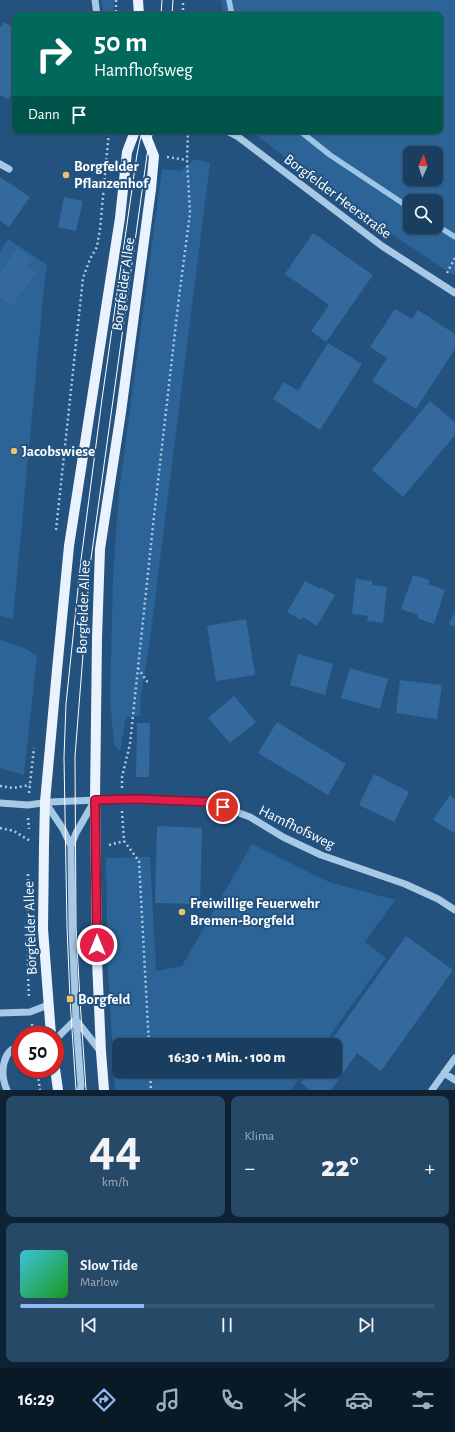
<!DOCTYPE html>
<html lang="de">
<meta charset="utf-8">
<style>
:root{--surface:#1a3e5f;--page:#274968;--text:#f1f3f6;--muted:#9faebd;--line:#385774;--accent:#90b9f0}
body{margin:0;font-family:"Alegreya Sans",sans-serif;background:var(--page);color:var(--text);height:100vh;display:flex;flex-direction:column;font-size:15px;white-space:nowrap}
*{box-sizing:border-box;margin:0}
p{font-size:13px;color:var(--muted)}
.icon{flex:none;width:22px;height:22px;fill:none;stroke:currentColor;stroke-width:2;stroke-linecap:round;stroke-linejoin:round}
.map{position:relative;height:1090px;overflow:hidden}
.side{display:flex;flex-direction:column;gap:6px;padding:6px;background:#0e2234;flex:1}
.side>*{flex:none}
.guide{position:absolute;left:12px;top:12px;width:431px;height:122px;border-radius:8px;box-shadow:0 1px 3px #0004,0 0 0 1px var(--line);background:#00695c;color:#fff;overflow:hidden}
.needle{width:26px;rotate:3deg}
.tools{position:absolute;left:403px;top:146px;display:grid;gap:8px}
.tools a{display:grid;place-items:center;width:40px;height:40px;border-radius:8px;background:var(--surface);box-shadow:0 1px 3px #0004,0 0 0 1px var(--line);font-size:20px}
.speed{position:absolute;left:12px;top:1026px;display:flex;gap:8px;font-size:20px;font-weight:700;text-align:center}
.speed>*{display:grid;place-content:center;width:52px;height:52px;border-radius:50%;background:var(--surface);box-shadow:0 1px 3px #0004,0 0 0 1px var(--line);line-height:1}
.speed .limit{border:6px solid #d22;background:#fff;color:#111}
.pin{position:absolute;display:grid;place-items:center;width:34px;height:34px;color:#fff;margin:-17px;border:2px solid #fff;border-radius:50%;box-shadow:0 1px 4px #0007}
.me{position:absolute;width:44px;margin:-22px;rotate:0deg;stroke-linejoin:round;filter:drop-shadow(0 0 3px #0008)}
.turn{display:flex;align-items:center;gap:14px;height:84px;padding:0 16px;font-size:18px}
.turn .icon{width:52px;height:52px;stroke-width:2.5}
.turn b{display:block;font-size:28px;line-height:34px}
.then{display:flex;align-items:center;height:38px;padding:0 16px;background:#0003;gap:8px;font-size:15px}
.big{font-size:30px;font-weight:800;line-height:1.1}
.side .tile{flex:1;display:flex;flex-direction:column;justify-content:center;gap:6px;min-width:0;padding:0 14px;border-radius:8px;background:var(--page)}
.side .dial{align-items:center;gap:0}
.dial b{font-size:52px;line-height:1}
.song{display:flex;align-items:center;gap:12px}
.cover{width:48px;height:48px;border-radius:6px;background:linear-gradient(135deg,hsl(190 70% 55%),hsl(120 70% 35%))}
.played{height:4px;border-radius:2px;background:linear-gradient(90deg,var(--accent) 30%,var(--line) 30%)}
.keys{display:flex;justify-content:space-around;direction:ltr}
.heat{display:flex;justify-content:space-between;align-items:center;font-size:22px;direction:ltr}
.side .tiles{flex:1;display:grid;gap:6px;grid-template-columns:1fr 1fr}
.tile:last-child{grid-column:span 2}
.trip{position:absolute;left:112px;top:1038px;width:230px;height:40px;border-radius:8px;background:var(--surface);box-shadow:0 1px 3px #0004,0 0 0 1px var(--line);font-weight:800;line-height:40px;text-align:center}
.tab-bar{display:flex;height:64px;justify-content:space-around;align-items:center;background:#0a1926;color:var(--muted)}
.tab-bar .icon{width:28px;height:28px}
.tab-bar .active{color:var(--accent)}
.tab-bar b{font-size:18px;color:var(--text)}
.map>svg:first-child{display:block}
.green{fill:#2d6497;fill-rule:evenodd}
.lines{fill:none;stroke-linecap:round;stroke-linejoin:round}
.stream{stroke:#9cc5e7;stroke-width:5.5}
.building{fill:#33699c}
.path{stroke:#a8c9e6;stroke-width:2.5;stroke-dasharray:2 3;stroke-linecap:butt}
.minor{stroke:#a8c9e6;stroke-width:7}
.major{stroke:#eaf3fd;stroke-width:10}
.tram{stroke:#fff;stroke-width:1}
.route-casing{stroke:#92132f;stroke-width:10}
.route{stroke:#e11d48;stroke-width:7}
.poi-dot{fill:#f2c16b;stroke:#23527f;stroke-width:1.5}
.labels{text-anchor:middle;stroke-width:4;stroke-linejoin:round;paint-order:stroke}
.poi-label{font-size:15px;font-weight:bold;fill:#fff;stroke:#23527f;text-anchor:start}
.street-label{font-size:15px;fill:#fff;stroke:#23527f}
</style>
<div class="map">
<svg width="455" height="1090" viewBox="0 0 455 1090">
<rect width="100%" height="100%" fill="#23527f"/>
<!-- green -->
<path class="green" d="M101,0H114V15H104Z
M221,0H455V276L333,195L252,131H440V15H224ZM410,153H436V179H410ZM410,201H436V227H410Z
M195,159L210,163L149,647L141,695L140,716L126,717L120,751L114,744L110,699L113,578L119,492L162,169L181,171Z
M8,239L47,265L44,287L13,619L0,616V251Z
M0,640C14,644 26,647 37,656L24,775L0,768Z
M252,844L329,882L395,900L365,942L386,958L323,1045H119V1071H305L291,1090H115L108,971L106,858L150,857L156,971L182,966Z"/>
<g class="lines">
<!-- stream -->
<path class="stream" d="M229,0L232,15
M300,131L330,155L410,208
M436,225L455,237"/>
</g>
<!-- building -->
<path class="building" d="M4,22L15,28V88L8,99L0,95V28Z
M0,177L30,197L9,227L0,221Z
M64,197L83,201L76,231L58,227Z
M313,233L373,275L326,342L311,331L329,305L285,274Z
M17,248L33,260L28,267L36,273L12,306L0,298V273Z
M395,309L412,319L418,310L455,334V349L416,409L372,381L387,358L370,347Z
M328,343L362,364L320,430L273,399L284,382L298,391Z
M430,401L455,422V435L403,497L372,470Z
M413,575L430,580L428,584L445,590L434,624L417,618L418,615L401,609Z
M356,579L372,581V585L387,587L383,623L367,621L368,616L352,614Z
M305,581L320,589L321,587L335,595L317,626L303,617L301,620L287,612Z
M455,611V627L449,624Z
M246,619L255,675L216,681L207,626Z
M298,654L333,664L325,695L290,685Z
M350,668L388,679L380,709L341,698Z
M400,680L442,685L437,719L396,713Z
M234,696L256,722L230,743L208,718Z
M277,722L346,764L328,795L258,753Z
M137,723H150L149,777H136Z
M374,774L409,792L394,822L359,805Z
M450,795L455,799V831L454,833L433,820Z
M157,826L202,828L200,904L155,903Z
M406,936L453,970L381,1071L357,1053L331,1090H310L301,1083L309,1071H335V1045H328Z"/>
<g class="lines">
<!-- path -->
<path class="path" d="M116,0V15
M183,15V0
M167,157L187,160
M447,273L455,258
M56,530L83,278L90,259L97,247L100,229L109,131
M138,668L148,683
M0,786L13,788L30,785
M122,788V777L130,744L154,516L179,297L190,213L187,160L188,131
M29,793L34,748
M122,811L124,841L139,861L149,1045
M28,818L29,829
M0,828L14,831L30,841
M109,845L124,841
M28,874V974L29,999
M32,1024L33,1035
M37,1069L40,1090
M150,1071L151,1090"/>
<!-- minor -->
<path class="minor" d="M95,0L97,15
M227,131L237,136L382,246L455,293
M0,164L9,169
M45,802L63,829L71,846
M0,803L28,805L50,802L121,799L210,802L250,817L283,837L321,855L405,884L438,899L455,910
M0,1013L30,1012L48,1005
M76,1020L101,1052
M55,1040L76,1019
M444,1073L455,1080
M7,1090C0,1075 1,1049 21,1046
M80,1090L81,1086L76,1019L72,927L71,846L76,833L95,800
M432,1090L455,1058"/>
<!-- major -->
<path class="major" d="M138,0L139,15
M51,1035L43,929L44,845L45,802L57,670L69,546L120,218L127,152L135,131
M55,1069L58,1090
M104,1090L101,1052L97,960L95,800L97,638L100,549L121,412L151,189L154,156L144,131"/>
<!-- tram -->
<path class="tram" d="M161,15L162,0
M172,15L173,0
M76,1090L70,999L67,926L64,757L66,704L81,560L102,399L137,154L142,131
M86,1090L80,1000L76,927L75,756L90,566L147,155L153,131"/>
</g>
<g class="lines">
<defs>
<path id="route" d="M97,945L95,800L137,799L210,802L223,807"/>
</defs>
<!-- route casing -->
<use href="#route" class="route-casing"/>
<!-- route -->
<use href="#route" class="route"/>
</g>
<!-- markers -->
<g class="poi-dot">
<circle cx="66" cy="175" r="4"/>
<circle cx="14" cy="451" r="4"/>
<circle cx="182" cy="912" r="4"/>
<rect x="66" y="995" width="8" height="8" rx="2"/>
</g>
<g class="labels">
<!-- poi labels -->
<g class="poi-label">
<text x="74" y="171">Borgfelder<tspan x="74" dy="17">Pflanzenhof</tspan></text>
<text x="22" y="456">Jacobswiese</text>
<text x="190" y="908">Freiwillige Feuerwehr<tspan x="190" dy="17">Bremen-Borgfeld</tspan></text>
<text x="78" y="1004">Borgfeld</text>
</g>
<!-- street labels -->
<g class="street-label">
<text transform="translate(338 196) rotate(37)" y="5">Borgfelder Heerstraße</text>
<text transform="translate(123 284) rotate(-82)" y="5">Borgfelder Allee</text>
<text transform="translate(83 607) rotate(-88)" y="5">Borgfelder Allee</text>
<text transform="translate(297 827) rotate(26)" y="5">Hamfhofsweg</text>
<text transform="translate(30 928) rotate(-92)" y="5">Borgfelder Allee</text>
</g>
</g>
</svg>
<div class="tools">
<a><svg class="needle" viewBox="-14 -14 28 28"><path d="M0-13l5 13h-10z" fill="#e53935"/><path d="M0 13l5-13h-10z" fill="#9faebd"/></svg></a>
<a><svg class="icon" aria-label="search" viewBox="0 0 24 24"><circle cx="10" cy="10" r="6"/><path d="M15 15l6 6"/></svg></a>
</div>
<div class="speed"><div class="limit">50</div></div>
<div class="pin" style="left:223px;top:807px;background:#d93025"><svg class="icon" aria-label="arrive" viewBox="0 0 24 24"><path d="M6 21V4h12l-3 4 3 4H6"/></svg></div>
<svg class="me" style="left:97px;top:945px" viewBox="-20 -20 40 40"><circle r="17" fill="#e11d48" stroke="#fff" stroke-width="3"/><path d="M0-11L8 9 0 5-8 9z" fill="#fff"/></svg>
<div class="trip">16:30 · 1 Min. · 100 m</div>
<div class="guide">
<div class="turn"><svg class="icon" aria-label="right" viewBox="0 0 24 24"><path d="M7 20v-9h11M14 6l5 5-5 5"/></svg><div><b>50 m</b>Hamfhofsweg</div></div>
<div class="then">Dann<svg class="icon" aria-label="arrive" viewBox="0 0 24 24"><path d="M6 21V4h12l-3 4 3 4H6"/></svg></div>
</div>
</div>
<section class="side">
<div class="tiles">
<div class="tile dial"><b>44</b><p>km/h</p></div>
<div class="tile"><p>Klima</p>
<div class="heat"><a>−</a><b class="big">22°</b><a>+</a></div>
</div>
<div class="tile">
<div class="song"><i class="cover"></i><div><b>Slow Tide</b><p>Marlow</p></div></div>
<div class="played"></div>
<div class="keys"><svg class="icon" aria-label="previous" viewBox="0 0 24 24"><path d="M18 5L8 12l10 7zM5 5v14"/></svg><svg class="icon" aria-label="pause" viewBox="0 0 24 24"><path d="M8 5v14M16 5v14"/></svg><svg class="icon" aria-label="next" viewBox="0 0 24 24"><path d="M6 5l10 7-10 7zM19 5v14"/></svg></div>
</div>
</div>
</section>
<nav class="tab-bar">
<b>16:29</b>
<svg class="icon active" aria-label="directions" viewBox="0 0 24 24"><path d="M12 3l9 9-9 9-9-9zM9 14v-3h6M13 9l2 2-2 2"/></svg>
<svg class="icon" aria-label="music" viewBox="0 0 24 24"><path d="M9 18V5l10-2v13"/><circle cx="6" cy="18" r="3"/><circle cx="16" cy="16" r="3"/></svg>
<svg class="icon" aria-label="phone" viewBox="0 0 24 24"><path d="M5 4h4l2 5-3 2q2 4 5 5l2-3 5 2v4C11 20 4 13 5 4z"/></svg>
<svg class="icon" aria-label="climate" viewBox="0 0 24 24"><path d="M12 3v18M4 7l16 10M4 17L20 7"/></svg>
<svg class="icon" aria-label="car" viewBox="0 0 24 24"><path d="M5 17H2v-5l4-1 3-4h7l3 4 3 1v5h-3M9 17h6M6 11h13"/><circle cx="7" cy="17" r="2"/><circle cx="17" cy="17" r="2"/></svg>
<svg class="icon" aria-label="filters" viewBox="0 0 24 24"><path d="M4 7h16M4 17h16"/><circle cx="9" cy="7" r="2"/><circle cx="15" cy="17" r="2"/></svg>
</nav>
